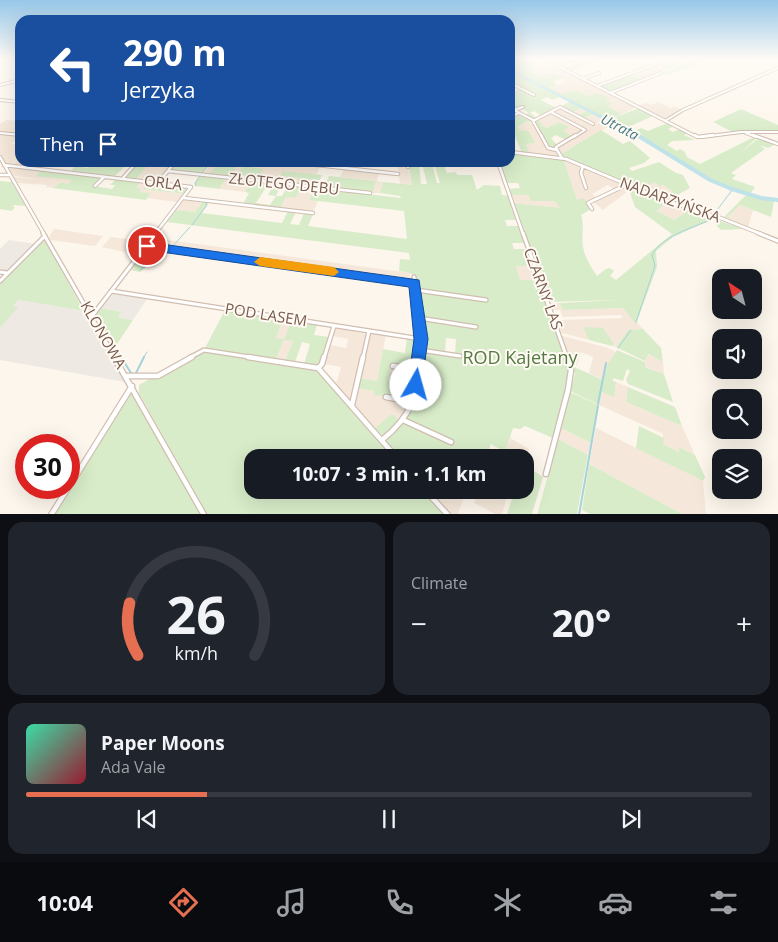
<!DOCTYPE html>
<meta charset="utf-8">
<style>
:root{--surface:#171b24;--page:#20242c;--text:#f1f3f6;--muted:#9ea1a6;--line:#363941;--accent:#e76f51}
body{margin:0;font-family:"Open Sans",sans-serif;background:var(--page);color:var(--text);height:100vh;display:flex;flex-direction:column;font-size:19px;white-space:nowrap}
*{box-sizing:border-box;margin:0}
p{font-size:16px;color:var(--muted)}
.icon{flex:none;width:28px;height:28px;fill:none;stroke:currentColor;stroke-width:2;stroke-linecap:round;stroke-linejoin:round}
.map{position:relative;height:514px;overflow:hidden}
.side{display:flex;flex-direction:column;gap:8px;padding:8px;background:#0d0f14;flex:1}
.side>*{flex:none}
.banner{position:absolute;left:15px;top:15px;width:500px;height:152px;border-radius:15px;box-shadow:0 5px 20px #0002;background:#1a4fa0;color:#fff;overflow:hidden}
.needle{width:32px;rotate:324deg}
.tools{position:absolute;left:712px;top:269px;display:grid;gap:10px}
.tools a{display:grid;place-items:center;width:50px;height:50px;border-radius:10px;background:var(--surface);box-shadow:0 5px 20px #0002;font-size:25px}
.speed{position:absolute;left:15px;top:434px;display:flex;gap:10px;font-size:25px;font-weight:700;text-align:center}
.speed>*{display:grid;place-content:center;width:65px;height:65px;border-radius:50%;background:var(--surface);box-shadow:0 5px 20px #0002;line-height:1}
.speed .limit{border:8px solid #d22;background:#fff;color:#111}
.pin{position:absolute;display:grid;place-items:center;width:42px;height:42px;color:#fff;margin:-21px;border:2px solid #fff;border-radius:50%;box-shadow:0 1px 5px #0007}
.me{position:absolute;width:55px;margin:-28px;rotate:7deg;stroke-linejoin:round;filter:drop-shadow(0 0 4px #0008)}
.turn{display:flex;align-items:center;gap:18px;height:105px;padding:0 25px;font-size:22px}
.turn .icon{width:65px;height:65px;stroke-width:2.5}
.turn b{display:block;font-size:35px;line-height:42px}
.then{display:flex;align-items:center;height:48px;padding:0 25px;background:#0003;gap:10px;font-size:19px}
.big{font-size:38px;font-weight:700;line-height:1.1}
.side .tile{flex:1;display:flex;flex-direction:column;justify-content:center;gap:8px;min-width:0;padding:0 18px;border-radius:15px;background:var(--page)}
.side .dial{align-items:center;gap:0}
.dial svg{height:130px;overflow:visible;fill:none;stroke:var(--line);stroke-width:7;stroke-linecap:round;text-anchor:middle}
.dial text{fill:var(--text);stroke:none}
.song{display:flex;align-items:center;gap:15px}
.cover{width:60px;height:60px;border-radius:8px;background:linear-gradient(135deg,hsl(160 70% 55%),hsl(350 70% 35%))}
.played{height:5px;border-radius:2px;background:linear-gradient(90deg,var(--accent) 25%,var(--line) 25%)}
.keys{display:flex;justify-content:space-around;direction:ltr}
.heat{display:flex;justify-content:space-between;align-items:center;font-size:28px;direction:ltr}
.side .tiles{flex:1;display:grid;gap:8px;grid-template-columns:1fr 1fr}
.tile:last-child{grid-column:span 2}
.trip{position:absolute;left:244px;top:449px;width:290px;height:50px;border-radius:15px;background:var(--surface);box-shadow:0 5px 20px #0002;font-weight:700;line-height:50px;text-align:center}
.tabs{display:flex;height:80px;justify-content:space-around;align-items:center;background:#090b0e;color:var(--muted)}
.tabs .icon{width:35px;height:35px}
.tabs .selected{color:var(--accent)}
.tabs b{font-size:22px;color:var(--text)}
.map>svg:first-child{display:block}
.residential{fill:#f5e8da}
.industrial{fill:#efe9e4}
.green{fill:#d8ecc9}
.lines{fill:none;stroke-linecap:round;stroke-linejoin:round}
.stream-far1{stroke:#a5d3da;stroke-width:1}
.stream{stroke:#a5d3da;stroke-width:2}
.river-far1{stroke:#bfe3e8;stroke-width:3}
.river{stroke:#bfe3e8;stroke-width:4}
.runway{fill:#dbcfda;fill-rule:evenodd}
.minor-far3-casing{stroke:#d1beb0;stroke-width:4}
.minor-far2-casing{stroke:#d1beb0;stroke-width:4.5}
.minor-far1-casing{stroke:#d1beb0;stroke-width:5.5}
.minor-casing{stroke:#d1beb0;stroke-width:7}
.minor-far3{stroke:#fff;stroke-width:2}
.minor-far2{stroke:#fff;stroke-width:2.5}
.minor-far1{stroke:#fff;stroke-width:3}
.minor{stroke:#fff;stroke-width:4.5}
.route{fill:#1a73e8;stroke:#114b97}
.slow{fill:#f59e0b}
.labels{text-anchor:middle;stroke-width:4;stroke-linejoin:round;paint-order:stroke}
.far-water-label{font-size:14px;font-style:italic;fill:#437c86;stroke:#fffaf3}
.street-label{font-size:15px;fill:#7a5c4d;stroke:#fffaf3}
.near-park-label{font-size:18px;fill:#537a41;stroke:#fffaf3}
</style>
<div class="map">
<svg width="778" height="515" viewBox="0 0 778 515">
<rect width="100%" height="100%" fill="#fdf6ec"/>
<!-- residential -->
<path class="residential" d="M526,59H544L636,107L622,114L606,105V100L596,93L588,96L576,90L562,95L549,88L567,82L562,79L564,78L549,73L540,76L528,70L536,67Z
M657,64L668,69L642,80L631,74Z
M658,102L671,108L674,106L682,110L664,119L638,106L646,103L651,105Z
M583,107L588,110L577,116L583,119L594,113L605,120H602L593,125L603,121L613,124L561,154L557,148L586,130L552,112L560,108L572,113Z
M551,113L584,130L572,136L562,131L569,127L559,122L547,128L543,126L538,119Z
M6,120L20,121V134L0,132V124Z
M527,121L535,126L547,148L556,151L559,155L555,157L530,154L525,144L534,143L528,131L533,130L520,131L518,128Z
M0,134L20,136L12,144L20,145V162L29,163L25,166L13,164L17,159L11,164H6L0,153Z
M564,160L623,184V185L614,189L608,185L592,194L597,198L588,202L577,200Z
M283,162L320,167L316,175L283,171L300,178L297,184L256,180L262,169L243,167L236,177H230L236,166L210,174H203L211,163H207H239L237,166H242L245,163Z
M166,163H174L159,180L136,179L149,164L164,166Z
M397,163H407L412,185L400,184Z
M8,166L41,170L35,175L73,180L68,184L61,182L53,188L46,187L47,185L18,183L14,177L51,181L14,176Z
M344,169L379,173L377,181L383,182L380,193H373L376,181L340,177Z
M226,178L252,181L245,192L219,189Z
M141,181L149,182L144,189L185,194L177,202L147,198L151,194L139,192L135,188Z
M654,182L662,185L672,191L661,197L643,190Z
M626,186L632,188L603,210L593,202Z
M301,187L314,188L309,199L318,201L313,212L280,208L286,197L296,198Z
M510,195H529L532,201H555L561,209L513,203Z
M184,199H186L203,201L195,212L176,210Z
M667,202L689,210L674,220L657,211Z
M740,205L753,210L748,228L725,219Z
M54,229L103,236L95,246L50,240L49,237Z
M111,237L148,242L138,255L102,247Z
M154,238L410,273V281L150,245Z
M516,266H534L538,280L520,281Z
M549,303H560L563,310L623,308L643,329L628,330L616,347L612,346L614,344L584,327L589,340L562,333L556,322L558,320L623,318L621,315L563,317L560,310H551Z
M283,320L291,321L284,339L293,341L285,361L276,359L284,340L276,338Z
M337,328L366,334L351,398L349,399L336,384L341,367L324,364L330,345L346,348L348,339L332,336L335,329Z
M372,333L386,335L377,381L359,378L369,334Z
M563,336L608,348L616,352L606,367L604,380L589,373L593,357L581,352L577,365L570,360L562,337Z
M647,354L663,362L664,374L644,366Z
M390,368L415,371L413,385L388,381Z
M616,382L628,387L626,402L682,426L695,455L679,447V452L663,444V434L599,405L602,391L614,396Z
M357,388L374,391V394L408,402L410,405L400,422L390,415L375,428L355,405Z
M561,428L591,443L588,455L558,439Z
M596,428L703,481L706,514H682L589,464Z
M510,438L529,449L525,459L513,457L505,452Z
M427,490H444L463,500L458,513L461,514H449Z
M478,490H509L502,514H495L474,503Z"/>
<!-- industrial -->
<path class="industrial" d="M9,240L36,244L9,270H0V249Z
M113,294L147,299L133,320L117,318L121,312L100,308Z
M18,300L84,311L125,382L0,360V328L17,307L13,306Z"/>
<!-- green -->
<path class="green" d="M510,59C518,58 526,58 532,62L531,63L537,67L529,70L540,76L549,73L565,77L553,82L558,85L550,88L562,94L576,90L588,96L596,93L608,97L606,100L612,103L607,106L622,114L608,120L639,108L653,116L628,127L635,131L641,128L648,131L667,123L674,126L668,129L673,132L680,129L688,133L684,135L695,140L672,141L667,145L677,151L680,149L685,152L687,157L700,164L756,136L758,137L739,154L759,138L776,144L768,148L759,145L765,149L731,173L736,175L732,179L755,187L750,194L778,200V201H774L771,217L740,205L725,219L723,218L747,194L717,184L672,155L651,146V144L594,113L583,119L577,116L588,110L583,107L572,113L560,107L571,101L562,96L552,100L547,97L541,100L556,108L542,116L534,111L530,113L537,118L534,120L524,115L529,113L521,108L525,107L523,106L510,111V93L521,89L537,96L510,82Z
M562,59H605L568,72L562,69L574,64L569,62L557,65L552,62Z
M670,59L682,65L685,63L674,59H682L689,62L698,59H710L668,75L662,73L676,67L668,69L657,64Z
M631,74L642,80L610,92L600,86Z
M741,109L778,125V131L733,132L713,122Z
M518,115L532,121V123L527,121L518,127L520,131L528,130L535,143L526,144L530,154L522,153L513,131H510V118Z
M538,119L543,126L547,128L559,122L569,127L563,131L572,136L566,140L556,135L551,138L557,145L555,149L549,148L534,121Z
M601,130L623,144L630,141L650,158L644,163L629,168L632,171L659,162L676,173L683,175L690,188L679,194L680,198L688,203L687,206L661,197L672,191L663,185L660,186L654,182L643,190L563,158L561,154Z
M510,153L564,160L577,200L582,198L588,202L586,205L591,209L581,215C585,226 581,236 583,247C585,258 591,267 597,276L606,269L610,268L614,271L610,276L616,280L672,234L635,207L629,190L632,188L667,202L657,211L674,220L689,210L743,229L721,230L717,226L716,220L713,219L673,237L656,251L657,267L636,324L623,308L563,310L560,303L617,300L548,302L513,203L560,208L555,201H531L529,195H510L508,189L520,188L518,183H506L500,163L510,162Z
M408,162L419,163L421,184H427L422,163H432L437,183H440L434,163L443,162L447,173L455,172L458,175H472L477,190L484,185L500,186L502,195L509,196L518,220H505L507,226H520L526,243H512L514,249H528L534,266H516L520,280H538L569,368L567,374L570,376L555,439L525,426L520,429L513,428L505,452L491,444L486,457L467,449L463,457H430L431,455L420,453L417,457H399L384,441L402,424L406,423L405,419L417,384L422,352L462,358L463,356L455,354L456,339L446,338L445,353L422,349L421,320L416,277L410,273L399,271L400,259L410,260L409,253L167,222L176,210L195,212L203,201H210L202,213L282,223L288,211L296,212L290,224L299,225L304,213L313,214L308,226L407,239L404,211L309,200L314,188L401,198L400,196L380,193L383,182L412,185Z
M93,163H128L115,176L71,171L75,166L88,168Z
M138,163H166L164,166L149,164L136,179L126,178Z
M177,163L207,162L210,163L201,174L170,170Z
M239,163H245L243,166L263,169L256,180L236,177L243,166H237L230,177L210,174L217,164L237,166Z
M41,170L103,177L94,186L112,189L115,185H110L116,179L141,181L136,188L142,189L139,192L151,193L146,200L53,188L61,182L68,184L72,180L35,176Z
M283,171L322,175L317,186L297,184L299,178L280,176Z
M201,176L226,178L219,189L196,186L195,183Z
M329,176L376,181L373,193L324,187Z
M0,181L12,182L26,206L14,205L13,207H15L12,211L0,209Z
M252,181L269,183L256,203L270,205L276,196L268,195L274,184H281L276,196H282L288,185L301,187L296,198L286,197L280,208L262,206L261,204L259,206L243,204L249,193L245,192Z
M149,182L188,187V189L185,194L143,189Z
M44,238L84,311L18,300L13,306L18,307L0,328V283Z
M148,247L168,251L140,272L129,270Z
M100,308L121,312L118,318L133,320L115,347L96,314Z
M225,310L283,320L276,338L284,339L291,321L317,325L314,335L329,337L320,364L317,366L304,364L310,344L302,342L295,362L285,361L293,341L284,340L276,359L223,352L246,358L317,370L395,457L252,458V490H422L444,514H207L139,393V385L205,348Z
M583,327L603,328L614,344L612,346L589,340Z
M643,329L661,348L663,362L648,354L645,361L616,347L628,330Z
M407,338L419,342L416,366L413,367L391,365L388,380L413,385L411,400L374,395V391L357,388L359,378L377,381L383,349L405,353Z
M617,350L645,362V367L664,374L673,402L628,384L626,380L630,371L627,369L623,381L613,378V381L616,382L614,397L602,392L599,405L572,392L571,389L575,374L572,366L603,380L606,367Z
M628,387L675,407L682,426L626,402Z
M132,389L201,514L54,515Z
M570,392L598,405L591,443L561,428Z
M390,415H394L400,422L385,436H383L375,428Z
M639,426L664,438L663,444L679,452V447L695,455L705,477L703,481L636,448Z
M558,439L588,455L577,514L537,515Z
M589,464L682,514H590L582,510Z
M525,465L543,477L532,514H507L515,490H525Z"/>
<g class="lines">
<!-- stream-far1 -->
<path class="stream-far1" d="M775,59L778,60
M202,173L211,162
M196,186L195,183L200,176
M777,200L778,202
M714,214L733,189
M192,225L207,205L204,201
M171,248L190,227
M140,270L167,250
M96,316L122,358
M636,322L655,266L652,255C661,237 693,227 711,220L712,217
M618,348L631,330
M143,358L147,352"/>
<!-- stream -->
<path class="stream" d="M121,357L131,373L135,375L144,357
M598,404L606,363
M579,515L598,406"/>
<!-- river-far1 -->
<path class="river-far1" d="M510,70L640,137"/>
<!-- river -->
<path class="river" d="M637,135L710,180L727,187
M729,188L761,198L778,200"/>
<!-- runway -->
<path class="runway" d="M568,59H581L575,62H569Z"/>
<defs>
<path id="minor-far3" d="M544,59L697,137
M583,79L599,73
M510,83L534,95
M0,85L20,80
M597,86L667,60
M610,93L661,73
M0,100L20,102
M523,107L514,110L533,120
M551,112L585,130
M510,117L519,113
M665,121L683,110L778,68
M0,133L20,135
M746,133L756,137
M542,137L533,121L560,107L593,124
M574,137L585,130
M702,137L741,132H778"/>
<path id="minor-far2" d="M541,135L548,148L557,150L562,158
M695,135L698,137L713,135
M753,135L778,144
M557,150L556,147L576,135
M510,152L566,159L664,200L718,217L761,234
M0,157L44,234
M290,162L398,174
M408,162V167
M498,162L523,234
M4,165L191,187L155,234
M583,166L581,173L586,188
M168,171L370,193
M0,175H10
M123,178L137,162
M159,182L175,162
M95,186L104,177
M184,198L313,213
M592,209L588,203L626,185"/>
<path id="minor-far1" d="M43,233L115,358
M523,233L567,358
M758,233L778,241
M147,246L415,283
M0,272L7,273
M414,277L418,311L419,358
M0,281L45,236
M416,290L486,300
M111,291L421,339
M92,316L156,233
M419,318L476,327
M420,350L460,356
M189,358L204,350L256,358
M324,358L334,326
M363,358L369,331"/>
<path id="minor" d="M114,357L204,515
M248,357L318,368L397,458
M393,366L417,369
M318,368L322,364L324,357
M127,376H158L192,357
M416,385L436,388
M386,397L413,402
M352,405L363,357
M403,420L451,442
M382,440C413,415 417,396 419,357
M546,474L568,390L571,370L566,357
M69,487L132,386
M425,490L448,515
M51,515L68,488"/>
</defs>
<!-- minor-far3 casing -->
<use href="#minor-far3" class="minor-far3-casing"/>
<!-- minor-far2 casing -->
<use href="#minor-far2" class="minor-far2-casing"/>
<!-- minor-far1 casing -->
<use href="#minor-far1" class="minor-far1-casing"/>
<!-- minor casing -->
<use href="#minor" class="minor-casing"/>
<!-- minor-far3 -->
<use href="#minor-far3" class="minor-far3"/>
<!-- minor-far2 -->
<use href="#minor-far2" class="minor-far2"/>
<!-- minor-far1 -->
<use href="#minor-far1" class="minor-far1"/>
<!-- minor -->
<use href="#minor" class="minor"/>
</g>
<!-- sky -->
<linearGradient id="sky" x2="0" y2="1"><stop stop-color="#97c7e8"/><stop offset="0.45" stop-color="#fefbf6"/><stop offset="1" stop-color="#fefbf6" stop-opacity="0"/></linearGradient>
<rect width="778" height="131" fill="url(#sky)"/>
<!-- route -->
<path class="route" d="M147,242L419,280L428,339L421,390L416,392L411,390L408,385L414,339L409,287L147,250L141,246Z"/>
<!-- slow -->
<path class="slow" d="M260,257L334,267L339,272L334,276L260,266L254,262Z"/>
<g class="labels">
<!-- far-water labels -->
<g class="far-water-label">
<text transform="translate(620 127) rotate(27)" y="5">Utrata</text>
</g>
<!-- street labels -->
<g class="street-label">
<text transform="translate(163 183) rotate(7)" y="5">ORLA</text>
<text transform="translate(284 184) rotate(6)" y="5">ZŁOTEGO DĘBU</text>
<text transform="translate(670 200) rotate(20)" y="5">NADARZYŃSKA</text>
<text transform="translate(543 289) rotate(70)" y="5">CZARNY LAS</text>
<text transform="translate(266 315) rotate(9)" y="5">POD LASEM</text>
<text transform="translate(103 335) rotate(60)" y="5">KLONOWA</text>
</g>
<!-- near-park labels -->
<g class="near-park-label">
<text x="520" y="364">ROD Kajetany</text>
</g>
</g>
</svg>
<div class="tools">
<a><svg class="needle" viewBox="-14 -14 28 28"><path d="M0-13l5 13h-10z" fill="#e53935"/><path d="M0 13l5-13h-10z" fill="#9ea1a6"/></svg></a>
<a><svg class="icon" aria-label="sound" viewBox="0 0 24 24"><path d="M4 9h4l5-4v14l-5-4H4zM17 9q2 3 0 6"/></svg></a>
<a><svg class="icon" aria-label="search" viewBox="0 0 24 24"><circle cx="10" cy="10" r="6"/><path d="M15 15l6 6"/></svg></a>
<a><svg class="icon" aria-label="layers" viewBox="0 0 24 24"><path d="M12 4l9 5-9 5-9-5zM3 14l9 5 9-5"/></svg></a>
</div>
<div class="speed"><div class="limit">30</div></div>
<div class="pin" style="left:147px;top:246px;background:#d93025"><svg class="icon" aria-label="arrive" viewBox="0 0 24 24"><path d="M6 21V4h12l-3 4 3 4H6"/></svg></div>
<svg class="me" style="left:416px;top:385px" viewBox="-20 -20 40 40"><circle r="19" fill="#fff"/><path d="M0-13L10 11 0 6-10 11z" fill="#1a73e8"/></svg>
<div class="trip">10:07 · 3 min · 1.1 km</div>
<div class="banner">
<div class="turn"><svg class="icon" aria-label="left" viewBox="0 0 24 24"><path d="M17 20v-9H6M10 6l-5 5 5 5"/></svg><div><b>290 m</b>Jerzyka</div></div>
<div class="then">Then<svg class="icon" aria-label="arrive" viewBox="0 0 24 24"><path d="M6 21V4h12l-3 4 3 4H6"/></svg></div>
</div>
</div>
<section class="side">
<div class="tiles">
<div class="tile dial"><svg viewBox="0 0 100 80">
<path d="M14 69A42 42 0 1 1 86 69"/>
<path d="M14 69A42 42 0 0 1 9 37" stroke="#e76f51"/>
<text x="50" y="56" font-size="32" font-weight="700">26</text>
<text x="50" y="72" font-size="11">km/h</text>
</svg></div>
<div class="tile"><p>Climate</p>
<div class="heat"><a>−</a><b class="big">20°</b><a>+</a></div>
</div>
<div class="tile">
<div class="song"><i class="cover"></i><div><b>Paper Moons</b><p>Ada Vale</p></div></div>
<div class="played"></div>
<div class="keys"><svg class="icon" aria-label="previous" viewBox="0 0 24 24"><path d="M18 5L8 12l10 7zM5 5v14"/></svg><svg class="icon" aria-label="pause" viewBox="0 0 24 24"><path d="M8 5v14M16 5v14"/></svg><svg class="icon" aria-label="next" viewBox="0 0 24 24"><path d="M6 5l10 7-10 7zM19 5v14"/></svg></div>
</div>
</div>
</section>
<nav class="tabs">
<b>10:04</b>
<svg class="icon selected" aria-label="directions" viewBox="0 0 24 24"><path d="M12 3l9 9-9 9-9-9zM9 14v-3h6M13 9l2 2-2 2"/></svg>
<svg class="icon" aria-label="music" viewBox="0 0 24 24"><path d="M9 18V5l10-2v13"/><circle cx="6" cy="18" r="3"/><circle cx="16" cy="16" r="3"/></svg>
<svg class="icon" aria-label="phone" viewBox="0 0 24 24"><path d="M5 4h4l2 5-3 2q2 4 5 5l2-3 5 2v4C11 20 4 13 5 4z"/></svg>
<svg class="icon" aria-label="climate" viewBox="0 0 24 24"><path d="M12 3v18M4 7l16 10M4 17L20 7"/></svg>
<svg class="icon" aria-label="car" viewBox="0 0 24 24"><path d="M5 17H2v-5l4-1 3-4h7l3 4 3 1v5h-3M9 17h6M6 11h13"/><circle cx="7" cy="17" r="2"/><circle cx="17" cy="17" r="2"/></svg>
<svg class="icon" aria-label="filters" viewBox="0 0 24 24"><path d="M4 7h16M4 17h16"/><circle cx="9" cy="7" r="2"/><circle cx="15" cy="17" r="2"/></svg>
</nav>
